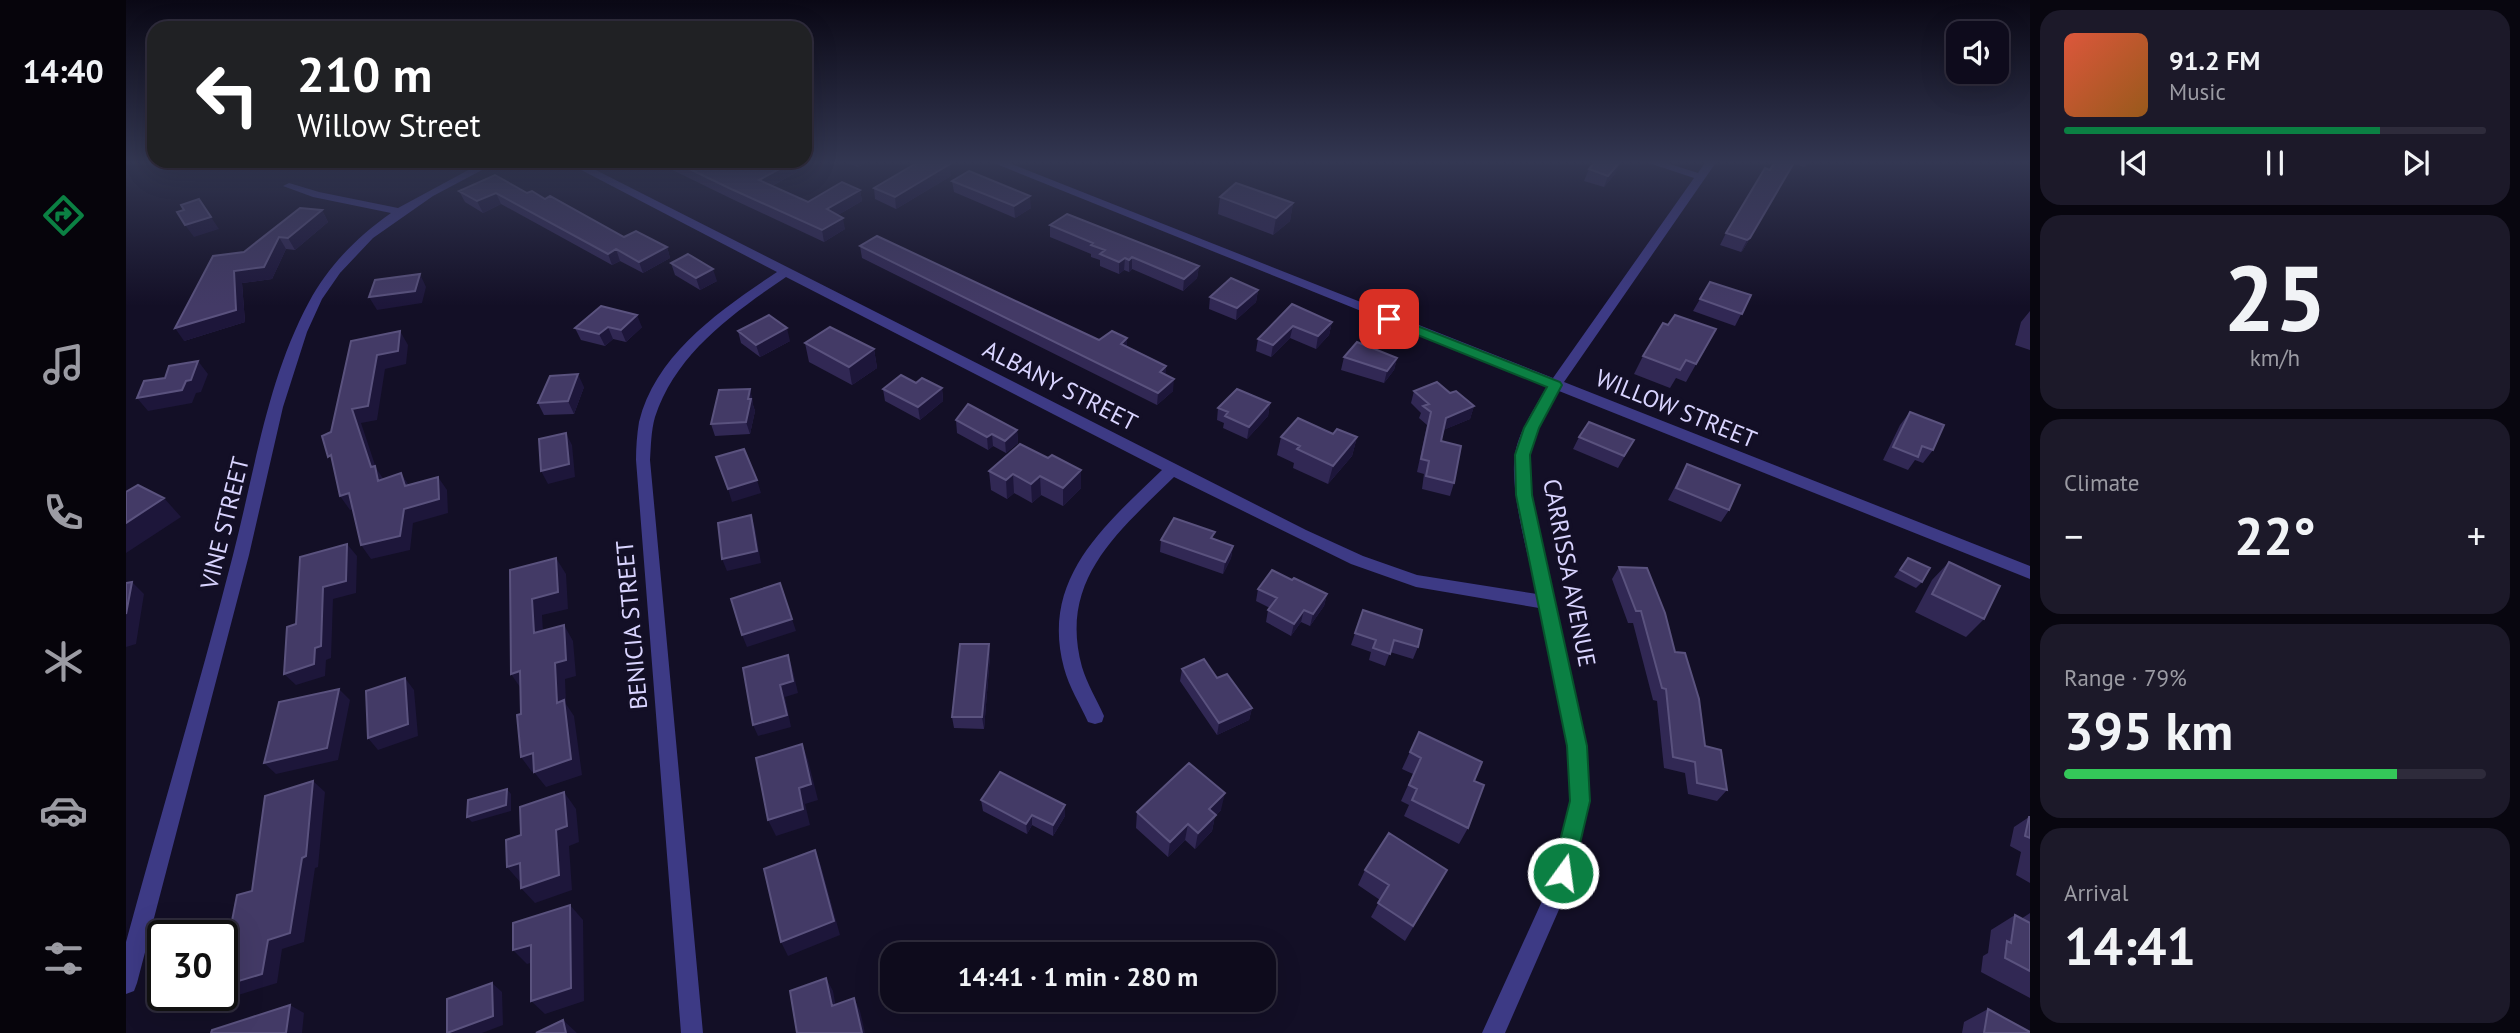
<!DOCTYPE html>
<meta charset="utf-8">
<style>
:root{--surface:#0e0b1c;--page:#1c1929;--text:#f1f3f6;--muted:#9b9ba3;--line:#2e2b3b;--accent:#0b8043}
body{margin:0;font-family:"PT Sans",sans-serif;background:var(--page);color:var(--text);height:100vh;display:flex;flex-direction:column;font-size:26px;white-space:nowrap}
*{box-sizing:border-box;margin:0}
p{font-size:23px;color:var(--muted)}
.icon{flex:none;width:38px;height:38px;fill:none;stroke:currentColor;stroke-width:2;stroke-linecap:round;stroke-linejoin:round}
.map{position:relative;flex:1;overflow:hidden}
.side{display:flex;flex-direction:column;gap:10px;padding:10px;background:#08060f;width:490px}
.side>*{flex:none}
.banner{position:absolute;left:21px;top:21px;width:665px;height:147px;border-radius:21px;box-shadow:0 7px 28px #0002,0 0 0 2px var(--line);background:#202124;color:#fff;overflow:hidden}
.tools{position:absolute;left:1820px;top:21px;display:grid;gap:14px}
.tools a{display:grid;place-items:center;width:63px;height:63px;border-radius:14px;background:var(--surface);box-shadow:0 7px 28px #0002,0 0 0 2px var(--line);font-size:35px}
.speed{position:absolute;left:21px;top:920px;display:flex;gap:14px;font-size:35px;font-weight:700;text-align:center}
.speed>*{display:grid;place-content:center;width:91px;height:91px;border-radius:50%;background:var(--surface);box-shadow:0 7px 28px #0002,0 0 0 2px var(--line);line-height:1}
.speed .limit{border:4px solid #111;border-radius:10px;background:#fff;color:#111}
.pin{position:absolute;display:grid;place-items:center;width:60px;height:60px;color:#fff;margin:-30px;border-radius:14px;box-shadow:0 4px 10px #0006}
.me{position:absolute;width:77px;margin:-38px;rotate:14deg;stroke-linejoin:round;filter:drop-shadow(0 0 5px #0008)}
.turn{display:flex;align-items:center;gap:24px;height:147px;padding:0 35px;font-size:32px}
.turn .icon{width:91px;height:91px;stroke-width:2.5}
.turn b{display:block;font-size:49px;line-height:60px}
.big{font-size:52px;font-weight:700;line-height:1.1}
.side .widget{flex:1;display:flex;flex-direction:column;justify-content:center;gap:10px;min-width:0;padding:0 24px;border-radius:21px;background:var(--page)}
.side .dial{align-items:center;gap:0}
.dial b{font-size:91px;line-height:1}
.song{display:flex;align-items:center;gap:21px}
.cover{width:84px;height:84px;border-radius:10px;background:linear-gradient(135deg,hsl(10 70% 55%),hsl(30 70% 35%))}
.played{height:7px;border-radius:4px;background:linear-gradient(90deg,var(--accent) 75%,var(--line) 75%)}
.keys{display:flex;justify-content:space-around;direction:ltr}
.heat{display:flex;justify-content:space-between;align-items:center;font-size:38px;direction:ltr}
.charge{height:10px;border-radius:5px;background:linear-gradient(90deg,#34c759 79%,var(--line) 0)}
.trip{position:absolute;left:754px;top:942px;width:396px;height:70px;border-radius:21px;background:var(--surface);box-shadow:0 7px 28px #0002,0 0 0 2px var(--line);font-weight:700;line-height:70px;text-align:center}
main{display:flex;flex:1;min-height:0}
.tab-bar{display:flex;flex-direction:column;width:126px;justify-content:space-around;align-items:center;background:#06040b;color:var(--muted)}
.tab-bar .icon{width:49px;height:49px}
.tab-bar .active{color:var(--accent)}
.tab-bar b{font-size:32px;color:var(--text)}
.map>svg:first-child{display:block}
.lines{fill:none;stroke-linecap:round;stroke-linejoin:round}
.minor{fill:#3d3a85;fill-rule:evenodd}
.wall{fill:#312854}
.shaded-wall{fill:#1d163a}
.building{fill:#433a66;stroke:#5a527e;stroke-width:2}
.route{fill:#0b8043;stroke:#07532c;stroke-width:2}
.labels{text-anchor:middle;stroke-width:7;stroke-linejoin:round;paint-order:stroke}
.street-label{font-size:24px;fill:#d9d4ff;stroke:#130f26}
</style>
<main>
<nav class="tab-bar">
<b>14:40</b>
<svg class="icon active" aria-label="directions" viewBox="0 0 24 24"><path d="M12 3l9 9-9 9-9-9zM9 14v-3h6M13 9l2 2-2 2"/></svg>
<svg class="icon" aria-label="music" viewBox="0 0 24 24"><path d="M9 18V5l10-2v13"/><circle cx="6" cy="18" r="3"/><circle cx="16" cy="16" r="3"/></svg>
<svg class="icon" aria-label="phone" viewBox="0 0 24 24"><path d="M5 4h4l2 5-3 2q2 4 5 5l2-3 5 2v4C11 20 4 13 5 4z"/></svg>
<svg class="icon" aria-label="climate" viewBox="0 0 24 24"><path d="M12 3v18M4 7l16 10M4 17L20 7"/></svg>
<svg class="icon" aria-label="car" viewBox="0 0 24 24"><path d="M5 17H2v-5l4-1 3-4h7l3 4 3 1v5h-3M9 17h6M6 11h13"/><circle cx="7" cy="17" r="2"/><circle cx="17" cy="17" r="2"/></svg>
<svg class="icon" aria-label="filters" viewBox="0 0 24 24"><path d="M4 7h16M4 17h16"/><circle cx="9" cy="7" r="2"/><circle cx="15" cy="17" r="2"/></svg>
</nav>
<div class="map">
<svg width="1904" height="1033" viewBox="0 0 1904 1033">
<rect width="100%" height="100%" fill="#130f26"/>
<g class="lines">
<!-- minor -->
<path class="minor" d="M359,161H373L307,196L247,238L214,273L196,299L181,332L157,407L123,555L11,983L8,991L0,994V942C35,813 74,684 107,555C129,470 141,380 183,302C202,266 232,236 265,213L187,197L157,186L163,183L193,192L272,208Z
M438,161H452L1180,530L1237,556L1291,575L1411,594C1403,559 1383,489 1389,455C1392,431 1410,407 1421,386L863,161H878L1427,378L1568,178L1517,161H1534L1572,173L1580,161H1591L1438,382L1904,566V579L1433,391L1413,428L1403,455L1406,495L1460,746L1464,801L1442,889L1379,1033H1356L1422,888L1444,801L1442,746L1413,608L1290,587L1225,564L1048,477C992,532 932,580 956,667C961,684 971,700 978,716L976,722L969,724L962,722C954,704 943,687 938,668C914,579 978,526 1036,470L660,277C607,313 550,353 529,417C525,431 525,446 524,460L577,1033H555L510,460C510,447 511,434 513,422C530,353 596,309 651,272Z"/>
</g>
<!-- wall -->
<path class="wall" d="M528,161H668L671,172L646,186L682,202L734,190L736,201L712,215L719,229L698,242L606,199Z
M717,161H743L732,167Z
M1649,161H1682L1679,167L1668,164L1617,250L1615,252L1594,245L1600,233Z
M1463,169L1489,174L1478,187L1458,181Z
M825,176L770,209L749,199L748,188Z
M826,181L905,208L889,218L828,192Z
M333,191L401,193L419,199L498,237L541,247L544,258L517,273L494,261L486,265L375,204L357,213L339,202Z
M1094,197L1167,203L1164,221L1147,235L1092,214Z
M196,210L202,222L169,250L160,249L146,279L116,283L119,322L58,341L118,252Z
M924,225L1073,266L1071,278L1057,291L1006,269L1003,272L998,270L993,274L974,266V260L965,257V254L924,237Z
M734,246L973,340L1001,338V347L1040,366L1039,374L1047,391L1031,405L736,258Z
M545,263L591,281L574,290L549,275Z
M1132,290L1130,302L1110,320L1083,309L1084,297Z
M1625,295L1609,326L1567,311L1574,299Z
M1166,304L1206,322L1203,335L1190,349L1164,338L1145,357L1130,351L1132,339Z
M475,306L516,327L500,342L487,339L479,346L455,340L449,328Z
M1904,311V350L1889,345L1895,322Z
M1542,325L1590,329L1560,382L1550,378L1544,388L1508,374L1517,356Z
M612,331L664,341L634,357L615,343Z
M679,343L748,349L751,368L726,385L683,362Z
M1218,357L1271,358L1268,370L1258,383L1215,370Z
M790,383L816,388L817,401L794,420L759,401L757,389Z
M458,387L448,414L418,415L412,403Z
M1288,391L1324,393L1348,406L1344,419L1317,430L1315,441L1328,483L1324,496L1296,489L1298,474L1291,472L1301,425L1293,418L1295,413L1285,403Z
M627,401V405L629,411L624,434L589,436L585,424Z
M1144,403L1142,416L1121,439L1097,428L1098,423L1091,420L1092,408Z
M1784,412L1807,450L1797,463L1789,460L1782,470L1757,460L1774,425Z
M830,420L891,430L892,443L880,453L867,446L862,450L831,433Z
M1207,434L1231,437L1226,456L1202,484L1167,468L1168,463L1151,455L1155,437Z
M1453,437L1508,440L1492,468L1447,449Z
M922,458L955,470V488L937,506L915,495L906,503L888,493L881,499L865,490L863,471Z
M1561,464L1603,510L1595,522L1542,500Z
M1088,539L1107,546L1105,558L1097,574L1034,552L1035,540Z
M1782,558L1796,582L1790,588L1768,577Z
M1823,562L1858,619L1840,637L1789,612L1806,580Z
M1493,567L1549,652L1579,746L1601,790L1591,801L1562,794L1559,773L1538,768L1531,701L1527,700L1507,623H1502L1486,579Z
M1166,580L1201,594L1198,606L1184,626L1175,622L1165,636L1140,622L1142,610L1144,608L1130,601L1132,589Z
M1237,610L1292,647L1287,659L1264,652L1259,666L1243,660L1245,652L1225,645Z
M863,644L864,656L858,729L828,728L826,717Z
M1056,669L1091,678L1126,708L1123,720L1091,735L1054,681Z
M1293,732L1348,781L1342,828L1333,844L1278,816L1283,805L1275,801L1287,774L1276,769Z
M855,800L939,805V816L927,836L906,825L901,834L857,811Z
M1095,810L1089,816L1086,831L1069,849L1059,840L1042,857L1010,828L1011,812Z
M1903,817H1904V883L1890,875L1895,852L1884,846L1888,827Z
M1239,870H1321L1279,941L1245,917L1254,900L1232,885Z
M1904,913V998L1855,972L1857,956L1862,953L1865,930L1889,915L1895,919Z
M1862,1009L1904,1033H1836L1838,1022Z"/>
<!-- shaded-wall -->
<path class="shaded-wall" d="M668,161L671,172L636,191L633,180Z
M731,161H743L732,167Z
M1669,161L1617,250L1615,252L1621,240Z
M1494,162L1489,174L1478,187L1482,176Z
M824,164L825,176L770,209L769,197Z
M734,190L736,201L703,220L701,209Z
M370,193L375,204L357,213L351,201Z
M904,196L905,208L889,218L888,206Z
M1167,203L1164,221L1147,235L1150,218Z
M196,210L202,222L169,250L162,238Z
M85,217L93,229L68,237L59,225Z
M717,218L719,229L698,242L696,230Z
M153,237L160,249L146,279L116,283L119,322L58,341L49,328L108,271Z
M541,247L544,258L517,273L513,262Z
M490,249L494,261L486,265L482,254Z
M1006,257V269L1003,272V260Z
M999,258L998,270L993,274V262Z
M1073,266L1071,278L1057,291L1058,279Z
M587,269L591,281L574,290L570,278Z
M294,274L300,287L296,303L251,310L243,297Z
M1132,290L1130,302L1110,320L1111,308Z
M511,315L516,327L500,342L495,330Z
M1206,322L1203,335L1190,349L1192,336Z
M1167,326L1164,338L1145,357L1147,345Z
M482,327L487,339L479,346L473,334Z
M661,328L664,341L634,357L630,345Z
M274,331L282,345L280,364L259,369L251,420L235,423L250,468L258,480L262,495L245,467L226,409L251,355Z
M1001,338V351L995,344Z
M748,349L751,368L726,385L723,367Z
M1271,358L1268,370L1258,383L1261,371Z
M72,361L82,374L75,392L70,393L66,403L22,411L11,398L60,381Z
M1040,366L1039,379L1034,372Z
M452,374L458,387L448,414L442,401Z
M1048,379L1047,391L1031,405L1032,393Z
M816,388L817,401L794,420L792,407Z
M624,389L627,401V405L629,411L624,434L620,422Z
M1144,403L1142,416L1121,439L1123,427Z
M1348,406L1344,419L1315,431L1320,418Z
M891,430L892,443L880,453L879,441Z
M440,433L446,445L449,477L422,484L415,471Z
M866,434L867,446L862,450L861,437Z
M1231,437L1226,456L1202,484L1207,466Z
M955,470V488L937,506V488Z
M275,473L284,487L279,486Z
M887,474L888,493L881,499L880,480Z
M914,476L915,495L906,503L905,484Z
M312,477L321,490L322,513L287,523L284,550L245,559L235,545L278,509Z
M631,480L635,493L606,502L602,489Z
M223,493L233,507L224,510L214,496Z
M38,498L55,517L0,553V523Z
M625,515L629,528L635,563L601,571L596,559Z
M221,544L231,556L230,593L207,599L205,658L200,660L199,676L170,685L158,674L197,587Z
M1107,546L1105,558L1097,574L1099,562Z
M430,558L440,574L442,609L416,615L418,649L408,633L406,599Z
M6,582L18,594L10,644L0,647V614Z
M1201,594L1198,606L1184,626L1187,614Z
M1178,610L1175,622L1165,636L1168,624Z
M666,619L670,631L621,647L616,635Z
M438,625L447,641L450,676L439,679L440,704L448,716L456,775L420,787L408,772L431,703L429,663Z
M863,644L864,656L858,729L856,717Z
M662,655L666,667L672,693L659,697L665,727L632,736L627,725L654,685Z
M394,671L396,690L385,674Z
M279,678L288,690L292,736L252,750L242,738Z
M213,689L224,700L212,760L150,774L138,763Z
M1126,708L1123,720L1091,735L1093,723Z
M676,744L682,760L692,800L679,804L684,825L650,836L642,820L673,788Z
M407,753L418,768L406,772L395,757Z
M187,781L199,792L192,867L189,868L178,942L156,949L151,983L109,996L96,988V986L142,940Z
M381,789L385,794V811L346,822L341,817Z
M438,792L450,809L453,842L443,846L446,890L409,903L395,888L430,830Z
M1099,793L1095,810L1089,816L1086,831L1069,849L1072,833L1083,809Z
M939,805V816L927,836V825Z
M906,815V825L901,834L900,824Z
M1062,824L1059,840L1042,857L1044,842Z
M689,850L695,866L714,935L662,956L655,942Z
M394,863L395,883L381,867Z
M444,905L457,920L458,1001L419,1014L405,1001Z
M405,945L419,959L401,964L387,950Z
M700,978L707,991L712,1019L706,1006Z
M366,983L376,992L377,1025L356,1033H323Z
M728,998L734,1011L739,1033H736Z
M164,1005L178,1013L176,1033H160Z
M437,1020L451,1033H440Z"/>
<!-- building -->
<path class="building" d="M547,161H668L633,180L682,202L716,182L734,190L701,209L717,218L696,230L603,188Z
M794,161H817L824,164L769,197L748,188Z
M1470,161H1491L1494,162L1482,176L1463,169Z
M1649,161H1669L1624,238L1621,240L1600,233L1639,168L1644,170Z
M843,171L904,196L888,206L826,181Z
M369,175L401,193L406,191L419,199L424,196L498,237L510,231L541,247L513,262L490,249L482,254L370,193L351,201L333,191Z
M1110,183L1167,203L1150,218L1094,197Z
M73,199L85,217L59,225L51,212L58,210L55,205Z
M174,208L196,210L162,238L153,237L138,267L108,271L110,310L49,328L87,256L118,252Z
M941,214L1073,266L1058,279L1006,257L1003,260L999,258L993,262L974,254L979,250L965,245L967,243L924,225Z
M751,236L973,340L986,331L1001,338L995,344L1040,366L1034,372L1048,379L1032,393L734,246Z
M562,254L587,269L570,278L545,263Z
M294,274L289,291L243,297L249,280Z
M1105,278L1132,290L1111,308L1084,297Z
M1584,282L1625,295L1616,314L1574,299Z
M1166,304L1206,322L1192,336L1167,326L1147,345L1132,339Z
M475,306L511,315L495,330L482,327L473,334L449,328Z
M643,315L661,328L630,345L612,331Z
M1549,315L1590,329L1570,364L1560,360L1554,370L1517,356L1537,323L1542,325Z
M704,327L748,349L723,367L679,343Z
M274,331L272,351L251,355L242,406L226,409L245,467L249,466L252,481L275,473L279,486L312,477L313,499L278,509L274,536L235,545L223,493L214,496L205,455L202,457L196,436L205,432L225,341Z
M1231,342L1271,358L1261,371L1218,357Z
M72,361L65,380L60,381L56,390L11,398L18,381L39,378L43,366Z
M452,374L442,401L412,403L424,376Z
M775,375L790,383L796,378L816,388L792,407L757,389Z
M1311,382L1324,393L1330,391L1348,406L1320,418L1315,441L1335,446L1328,483L1300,476L1303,461L1295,459L1305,412L1297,406L1303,404L1288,391Z
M624,389L622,399H625L620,422L585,424L593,390Z
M1111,389L1144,403L1123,427L1099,416L1102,412L1092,408Z
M842,404L891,430L879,441L866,434L861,437L830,420Z
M1784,412L1818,425L1807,450L1796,446L1792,457L1767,447Z
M1172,418L1207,434L1211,429L1231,437L1207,466L1171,449L1174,446L1155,437Z
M1463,422L1508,440L1498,456L1453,437Z
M440,433L443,464L415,471L413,439Z
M894,444L922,458L926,455L955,470L937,488L914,476L905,484L887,474L880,480L863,471Z
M618,449L631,480L602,489L590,457Z
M1561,464L1614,485L1603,510L1550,488Z
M12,485L38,498L0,523V492Z
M625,515L631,551L596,559L592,523Z
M1048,518L1089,532L1085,538L1107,546L1099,562L1035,540Z
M221,544L220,581L197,587L195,646L189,648L188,664L158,674L161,627L170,624L174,557Z
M430,558L432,592L406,599L408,633L438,625L440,660L429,663L431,703L438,700L445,759L408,772L407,753L395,757L391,715L395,714L394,671L385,674L384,570Z
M1782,558L1804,568L1796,582L1774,570Z
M1823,562L1874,586L1858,619L1806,594Z
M1493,567L1521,568L1539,613L1549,652L1559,653L1573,699L1579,746L1595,750L1601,790L1571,783L1569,762L1547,757L1540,689L1536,688L1515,611H1510Z
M1146,570L1166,580L1168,578L1201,594L1187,614L1178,610L1168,624L1142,610L1151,598L1132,589Z
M6,582L0,614V583Z
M654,583L666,619L616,635L605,599Z
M1237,610L1296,630L1292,647L1268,640L1264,654L1247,648L1250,640L1229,633Z
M834,644H863L856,717H826Z
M662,655L667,681L654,685L661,715L627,725L617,668Z
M1078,659L1091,678L1101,674L1126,708L1093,723L1056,669Z
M279,678L282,724L242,738L240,691Z
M213,689L201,748L138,763L153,702Z
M1293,732L1356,762L1348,781L1358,785L1342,828L1286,800L1291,789L1283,785L1295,758L1284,752Z
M676,744L685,784L673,788L677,809L642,820L630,758Z
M1063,763L1099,793L1083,809L1090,815L1072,833L1062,824L1044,842L1011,812Z
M874,772L939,805L927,825L906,815L900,824L855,800Z
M187,781L180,856L176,858L164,933L142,940L136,974L96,986V972L111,895L126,891L139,796Z
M381,789L380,805L341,817L342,800Z
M438,792L441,826L430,830L433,875L395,888L394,863L381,867L380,840L395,835L394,807Z
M1903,817H1904V838L1899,836Z
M1263,833L1321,870L1287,926L1252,903L1263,885L1239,870Z
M689,850L708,921L655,942L638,869Z
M444,905L445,988L405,1001V945L387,950V923Z
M1889,915L1904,923V971L1879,958L1881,941L1885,943Z
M700,978L706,1006L728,998L736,1033H671L664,991Z
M366,983L367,1016L321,1033V999Z
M164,1005L160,1033H85L86,1030Z
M1862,1009L1904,1032V1033H1858Z
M437,1020L440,1033H410Z"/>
<!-- sky -->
<linearGradient id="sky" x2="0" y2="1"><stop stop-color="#0a0815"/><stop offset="0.53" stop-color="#333752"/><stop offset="1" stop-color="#333752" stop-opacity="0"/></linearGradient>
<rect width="1904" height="306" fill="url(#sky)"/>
<!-- route -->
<path class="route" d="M1263,315L1434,382L1436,385L1413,428L1404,455L1406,495L1461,746L1464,801L1447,873L1444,880L1437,883L1430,880L1426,873L1444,801L1441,746L1390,495L1389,455L1398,428L1421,387L1259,322L1257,319Z"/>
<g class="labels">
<!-- street labels -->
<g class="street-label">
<text transform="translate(934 386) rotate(27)" y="8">ALBANY STREET</text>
<text transform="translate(1550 409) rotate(22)" y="8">WILLOW STREET</text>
<text transform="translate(99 523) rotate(-76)" y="8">VINE STREET</text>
<text transform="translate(1443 573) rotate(79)" y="8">CARRISSA AVENUE</text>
<text transform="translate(506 625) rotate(-95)" y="8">BENICIA STREET</text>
</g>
</g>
</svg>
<div class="tools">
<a><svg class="icon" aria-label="sound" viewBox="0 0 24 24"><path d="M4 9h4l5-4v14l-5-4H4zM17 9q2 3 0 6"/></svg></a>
</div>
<div class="speed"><div class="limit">30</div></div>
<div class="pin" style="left:1263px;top:319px;background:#d93025"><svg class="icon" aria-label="arrive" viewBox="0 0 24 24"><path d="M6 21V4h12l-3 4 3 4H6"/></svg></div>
<svg class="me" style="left:1437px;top:873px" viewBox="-20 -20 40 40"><circle r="17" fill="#0b8043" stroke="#fff" stroke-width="3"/><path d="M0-11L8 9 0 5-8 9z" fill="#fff"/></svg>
<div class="trip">14:41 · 1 min · 280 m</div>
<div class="banner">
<div class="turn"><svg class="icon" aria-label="left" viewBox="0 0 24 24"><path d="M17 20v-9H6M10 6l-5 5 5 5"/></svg><div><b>210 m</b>Willow Street</div></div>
</div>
</div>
<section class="side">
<div class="widget">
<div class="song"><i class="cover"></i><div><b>91.2 FM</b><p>Music</p></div></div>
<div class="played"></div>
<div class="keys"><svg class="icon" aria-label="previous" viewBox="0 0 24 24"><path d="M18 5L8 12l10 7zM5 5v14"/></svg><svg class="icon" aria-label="pause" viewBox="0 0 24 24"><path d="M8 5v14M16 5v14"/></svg><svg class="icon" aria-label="next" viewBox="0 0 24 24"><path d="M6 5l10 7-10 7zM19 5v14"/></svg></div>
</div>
<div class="widget dial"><b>25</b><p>km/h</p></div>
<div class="widget"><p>Climate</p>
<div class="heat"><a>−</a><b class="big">22°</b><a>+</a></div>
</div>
<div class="widget"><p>Range · 79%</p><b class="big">395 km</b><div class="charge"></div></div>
<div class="widget"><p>Arrival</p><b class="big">14:41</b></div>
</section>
</main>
